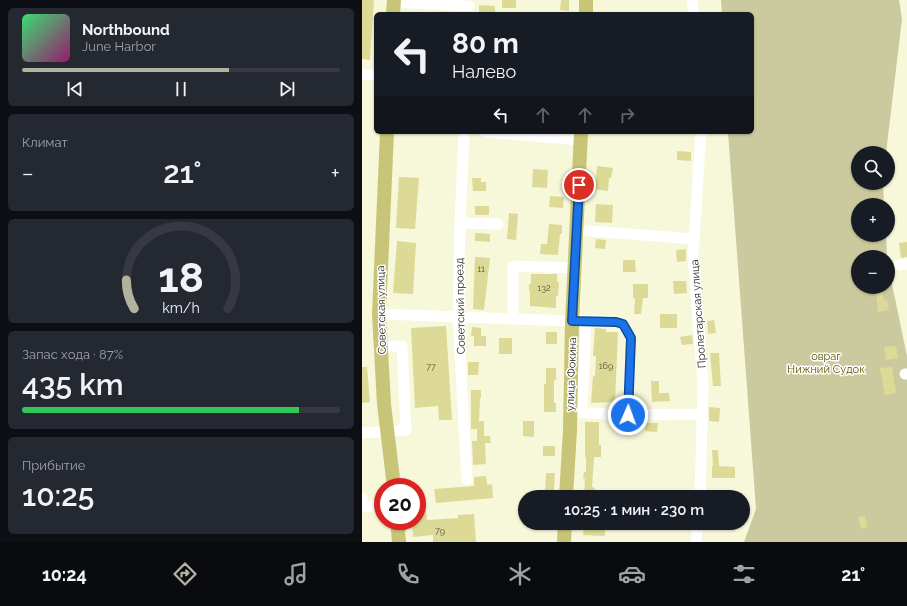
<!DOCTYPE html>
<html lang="ru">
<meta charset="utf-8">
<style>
:root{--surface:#171b24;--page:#242831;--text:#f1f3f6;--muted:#9ea1a6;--line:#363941;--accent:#b2b29d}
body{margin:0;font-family:Raleway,sans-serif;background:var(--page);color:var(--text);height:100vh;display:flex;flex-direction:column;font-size:15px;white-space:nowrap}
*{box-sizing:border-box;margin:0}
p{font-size:13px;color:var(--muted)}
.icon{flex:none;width:22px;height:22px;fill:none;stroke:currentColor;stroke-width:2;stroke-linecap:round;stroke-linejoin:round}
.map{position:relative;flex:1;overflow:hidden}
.drawer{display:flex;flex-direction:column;gap:8px;padding:8px;background:#0d0f14;width:362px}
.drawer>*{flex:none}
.guide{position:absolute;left:12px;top:12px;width:380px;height:122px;border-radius:6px;box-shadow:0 1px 3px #0004;background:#171b24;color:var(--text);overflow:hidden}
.fabs{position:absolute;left:489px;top:146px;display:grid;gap:8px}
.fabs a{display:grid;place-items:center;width:44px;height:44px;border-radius:50%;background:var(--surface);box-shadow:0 1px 3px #0004;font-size:20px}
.speed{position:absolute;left:12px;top:478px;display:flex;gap:8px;font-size:20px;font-weight:700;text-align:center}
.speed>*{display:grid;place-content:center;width:52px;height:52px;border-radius:50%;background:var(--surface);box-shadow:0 1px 3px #0004;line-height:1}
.speed .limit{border:6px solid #d22;background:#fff;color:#111}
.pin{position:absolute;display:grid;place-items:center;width:34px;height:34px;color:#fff;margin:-17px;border:2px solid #fff;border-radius:50%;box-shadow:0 1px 4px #0007}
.me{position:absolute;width:44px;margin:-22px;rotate:2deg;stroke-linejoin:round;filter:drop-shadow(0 0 3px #0008)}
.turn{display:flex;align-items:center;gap:14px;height:84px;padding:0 12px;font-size:18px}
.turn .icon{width:52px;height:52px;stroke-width:2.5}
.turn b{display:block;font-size:28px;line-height:34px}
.lanes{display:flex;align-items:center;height:38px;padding:0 12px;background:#0003;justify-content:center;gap:20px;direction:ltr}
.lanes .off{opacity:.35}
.big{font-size:30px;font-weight:600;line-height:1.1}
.drawer .tile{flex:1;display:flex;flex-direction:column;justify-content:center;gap:6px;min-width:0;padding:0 14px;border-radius:6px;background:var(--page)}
.drawer .dial{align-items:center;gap:0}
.dial svg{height:104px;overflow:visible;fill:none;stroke:var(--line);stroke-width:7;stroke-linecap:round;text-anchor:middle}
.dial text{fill:var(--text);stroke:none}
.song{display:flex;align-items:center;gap:12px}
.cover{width:48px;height:48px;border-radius:6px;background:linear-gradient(135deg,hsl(140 70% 55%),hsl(320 70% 35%))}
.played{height:4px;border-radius:2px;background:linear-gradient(90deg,var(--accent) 65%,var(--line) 65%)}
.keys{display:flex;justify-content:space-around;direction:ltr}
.heat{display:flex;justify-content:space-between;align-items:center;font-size:22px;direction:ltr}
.charge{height:6px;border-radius:3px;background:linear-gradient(90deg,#34c759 87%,var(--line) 0)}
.trip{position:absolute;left:156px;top:490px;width:232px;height:40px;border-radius:20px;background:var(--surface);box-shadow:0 1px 3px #0004;font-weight:600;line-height:40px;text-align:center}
.tab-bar{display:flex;height:64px;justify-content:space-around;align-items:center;background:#090b0e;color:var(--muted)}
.tab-bar .icon{width:28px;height:28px}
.tab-bar .on{color:var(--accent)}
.tab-bar b{font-size:18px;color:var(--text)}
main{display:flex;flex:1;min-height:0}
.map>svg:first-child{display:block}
.green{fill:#cbca9e}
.building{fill:#ddda97}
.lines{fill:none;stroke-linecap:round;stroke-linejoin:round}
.minor{stroke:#fff;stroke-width:11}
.major{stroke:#c9c578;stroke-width:14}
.route-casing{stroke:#114b97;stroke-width:10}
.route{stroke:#1a73e8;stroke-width:7}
.labels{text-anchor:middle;stroke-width:3;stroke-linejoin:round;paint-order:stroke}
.number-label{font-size:9px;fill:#54543c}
.street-label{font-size:11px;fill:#27271d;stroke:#fff}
.park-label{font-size:11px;fill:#585400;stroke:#fff}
</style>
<main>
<section class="drawer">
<div class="tile">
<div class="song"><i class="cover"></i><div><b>Northbound</b><p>June Harbor</p></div></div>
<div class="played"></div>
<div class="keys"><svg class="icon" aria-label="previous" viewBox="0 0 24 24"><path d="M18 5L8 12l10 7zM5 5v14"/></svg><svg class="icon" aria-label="pause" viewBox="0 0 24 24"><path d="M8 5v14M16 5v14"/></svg><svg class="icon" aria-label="next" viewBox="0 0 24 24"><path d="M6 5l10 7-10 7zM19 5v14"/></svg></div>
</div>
<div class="tile"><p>Климат</p>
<div class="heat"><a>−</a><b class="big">21°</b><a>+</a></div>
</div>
<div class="tile dial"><svg viewBox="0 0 100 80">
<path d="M14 69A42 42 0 1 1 86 69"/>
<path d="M14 69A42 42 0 0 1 8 47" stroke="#b2b29d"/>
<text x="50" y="56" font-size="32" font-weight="700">18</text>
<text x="50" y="72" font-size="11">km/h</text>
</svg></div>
<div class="tile"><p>Запас хода · 87%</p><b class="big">435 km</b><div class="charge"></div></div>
<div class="tile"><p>Прибытие</p><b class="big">10:25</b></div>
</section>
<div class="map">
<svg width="545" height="542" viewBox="0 0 545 542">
<rect width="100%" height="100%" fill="#f7f7da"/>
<!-- green -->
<path class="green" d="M359,0H537L540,19L524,153H496V183H521L522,205H496V235H524L525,257H496V287H526V265L545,356V542H382L394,509L366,132H390V14H360Z"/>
<!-- building -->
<path class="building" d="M0,0H12L8,60L0,59Z
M140,0H154V8H140Z
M199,0H207V11L198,10Z
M117,5L133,6V14H117Z
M315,151L329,152V161L315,160Z
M235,166L251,168L249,178H247L246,191L233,189Z
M171,169L186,170L185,188L170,187Z
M37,177L57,178L53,229L34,228Z
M110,178H119V182H124V191H111Z
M188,196L202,197L201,208L187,207Z
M234,204L251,205L250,223L233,222Z
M113,206H127V215H113Z
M147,213L156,214L154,240L145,239Z
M187,224L200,225V234H198L196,255L178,254L179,244H185Z
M113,233L128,234V242L113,241Z
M234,239L244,240L243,249L233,248Z
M35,241L54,243L51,294L31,293Z
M545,242V257L539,258L537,243Z
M324,249V261L315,262L314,250Z
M113,257L128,258L122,310L111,309Z
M261,260H273L274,272H261Z
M169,274H195V282H197L196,296H194V308L168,306V291H167V284H169Z
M311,281H324L325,293L312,294Z
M271,284H286V298H281L279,314H272L273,298H271Z
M520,289L522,301L525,300L527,310L516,312L514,290Z
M298,314H315V328H298Z
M352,320L354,333L346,334L345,321Z
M84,326L90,420H77L76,406L53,408L49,328Z
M110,327L119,328V336H124V346H112V336H109Z
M233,328L244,329V332H256L253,402L229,403L231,376H233L234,356H231Z
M184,332H195V344H184Z
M330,335L331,344L320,345L318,337Z
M137,338H150V354H137Z
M534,346L536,358L524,360L522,347Z
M348,353H357L359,386H351Z
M106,362H117L116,375H106Z
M0,367H5L8,402L0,403Z
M530,367L534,393L523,395L518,368Z
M184,368H194V380H192V403H194V412H182V384H184Z
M289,381H297V393H307L308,401L290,402Z
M109,390H119V398H118L117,421H122V436H128L129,443H123L124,464L111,465L110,441H115V429H109Z
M347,407L358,408L357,422L347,421Z
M161,421H172V437L161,436Z
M223,422H237V445H239V457H232L230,487L233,488L232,497H222L223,479H221L222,472H224V457H223Z
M284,423H296L295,432L283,431Z
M181,446H193V456H181Z
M350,450H356L357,466L373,467V478H350V466H351Z
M184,473H193L192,490H183Z
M124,476L125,485L130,484L131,498L74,503L72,489L112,486V477Z
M350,490H367V497H350Z
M63,501L65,520L96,518V515L112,514L114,542H71V535L51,537L50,521H55V502Z
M503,516L506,527L499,529L496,517Z
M222,524L243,525V536L221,535Z"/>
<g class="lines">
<!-- minor -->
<path class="minor" d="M330,0L332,14
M32,2L107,6
M0,75H14
M102,132L98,223L96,317L105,480
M123,132L219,140
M98,223L136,224
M215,230L332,239
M537,265L545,264
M17,314L210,321C226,320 245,319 261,324L269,338L266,415
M151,319V266L213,268
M543,374H545
M208,412L266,415L340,414
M220,412L224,321
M0,433L44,430L40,346H19
M338,497L341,384L331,255L339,132
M0,498L1,507L21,505
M334,542L336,523"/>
<!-- major -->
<path class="major" d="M31,14L32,0
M224,14V0
M25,132L17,314L22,404L32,487
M204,497L208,430L210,321L219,132
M35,521L37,542
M202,542L203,523"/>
</g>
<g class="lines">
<defs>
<path id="route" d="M217,185L210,321L254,322L261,324L269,338L266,415"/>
</defs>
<!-- route casing -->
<use href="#route" class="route-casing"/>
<!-- route -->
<use href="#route" class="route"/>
</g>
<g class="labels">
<!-- number labels -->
<g class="number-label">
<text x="119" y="272">11</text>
<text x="182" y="291">132</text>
<text x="244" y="369">169</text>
<text x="69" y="370">77</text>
<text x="78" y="534">79</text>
</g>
<!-- street labels -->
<g class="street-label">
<text transform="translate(98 306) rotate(-91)" y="4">Советский проезд</text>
<text transform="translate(19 310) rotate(-91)" y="4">Советская улица</text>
<text transform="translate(336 314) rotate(-94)" y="4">Пролетарская улица</text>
<text transform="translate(209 374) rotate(-88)" y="4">улица Фокина</text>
</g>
<!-- park labels -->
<g class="park-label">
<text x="464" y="360">овраг<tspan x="464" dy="13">Нижний Судок</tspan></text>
</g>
</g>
</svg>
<div class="fabs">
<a><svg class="icon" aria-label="search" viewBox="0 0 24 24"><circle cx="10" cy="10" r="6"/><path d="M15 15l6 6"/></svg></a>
<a>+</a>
<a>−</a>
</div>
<div class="speed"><div class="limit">20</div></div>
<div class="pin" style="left:217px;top:185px;background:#d93025"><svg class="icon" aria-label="arrive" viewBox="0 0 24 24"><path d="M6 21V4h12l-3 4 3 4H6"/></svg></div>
<svg class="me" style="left:266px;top:415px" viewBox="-20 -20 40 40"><circle r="17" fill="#1a73e8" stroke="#fff" stroke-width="3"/><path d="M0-11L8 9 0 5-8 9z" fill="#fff"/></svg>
<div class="trip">10:25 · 1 мин · 230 m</div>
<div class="guide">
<div class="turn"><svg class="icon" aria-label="left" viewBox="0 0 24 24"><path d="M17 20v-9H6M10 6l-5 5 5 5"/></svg><div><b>80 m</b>Налево</div></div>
<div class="lanes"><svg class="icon" aria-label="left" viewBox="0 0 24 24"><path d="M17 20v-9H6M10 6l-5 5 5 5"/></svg><svg class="icon off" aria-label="ahead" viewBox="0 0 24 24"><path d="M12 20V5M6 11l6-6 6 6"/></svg><svg class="icon off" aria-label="ahead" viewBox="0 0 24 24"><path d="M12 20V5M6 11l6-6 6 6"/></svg><svg class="icon off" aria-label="right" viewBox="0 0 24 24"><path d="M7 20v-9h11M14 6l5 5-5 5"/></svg></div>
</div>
</div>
</main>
<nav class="tab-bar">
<b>10:24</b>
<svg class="icon on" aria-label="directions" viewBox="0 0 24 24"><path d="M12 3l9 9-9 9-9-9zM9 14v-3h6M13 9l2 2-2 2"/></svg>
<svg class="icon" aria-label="music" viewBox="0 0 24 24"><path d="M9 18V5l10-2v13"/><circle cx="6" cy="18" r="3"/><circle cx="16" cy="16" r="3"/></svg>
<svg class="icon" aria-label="phone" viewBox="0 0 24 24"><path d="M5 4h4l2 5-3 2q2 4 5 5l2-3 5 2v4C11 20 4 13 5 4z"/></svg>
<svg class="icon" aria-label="climate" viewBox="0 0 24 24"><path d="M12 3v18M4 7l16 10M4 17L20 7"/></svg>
<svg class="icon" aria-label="car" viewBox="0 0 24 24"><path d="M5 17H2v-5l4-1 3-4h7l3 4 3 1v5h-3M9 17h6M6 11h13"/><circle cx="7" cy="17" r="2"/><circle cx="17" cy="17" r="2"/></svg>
<svg class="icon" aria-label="filters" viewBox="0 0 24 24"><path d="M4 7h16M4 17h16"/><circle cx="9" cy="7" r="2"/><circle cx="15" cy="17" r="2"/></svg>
<b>21°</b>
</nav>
